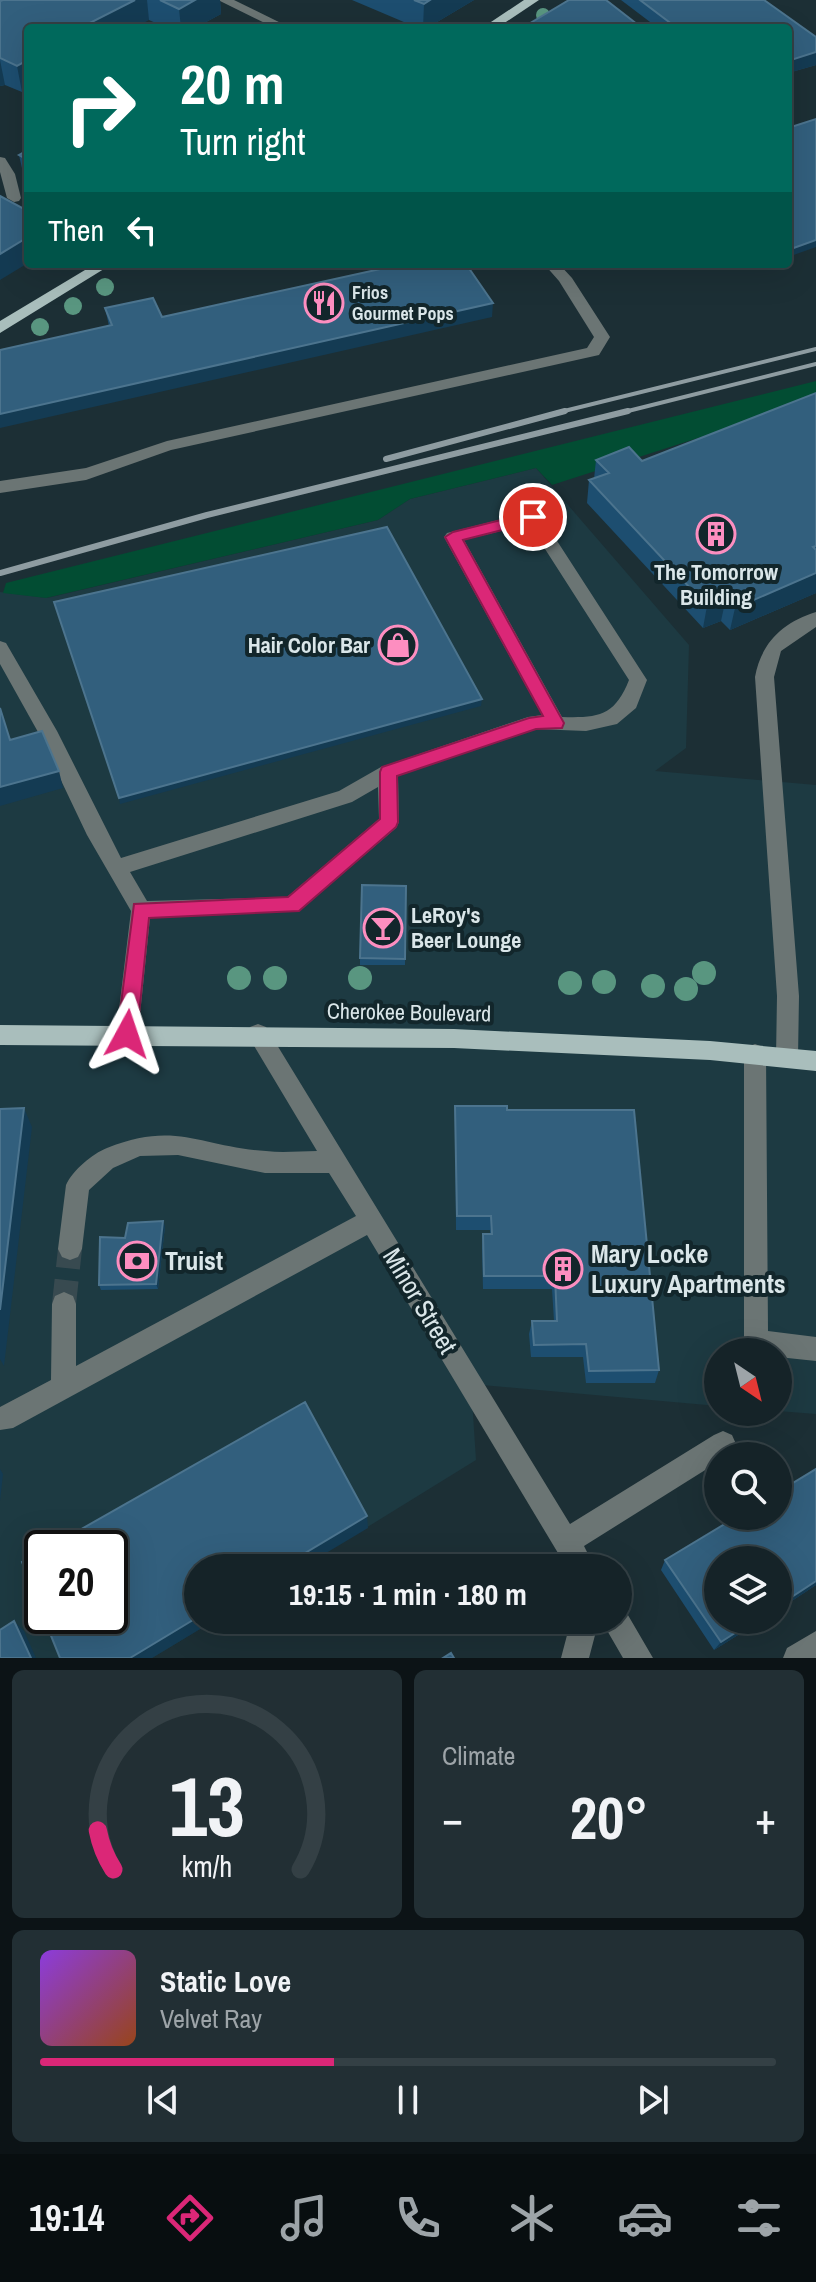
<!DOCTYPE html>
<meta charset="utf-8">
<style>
:root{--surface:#152328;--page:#222f34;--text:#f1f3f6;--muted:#9da4a8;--line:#344045;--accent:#db2777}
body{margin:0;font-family:"Archivo Narrow",sans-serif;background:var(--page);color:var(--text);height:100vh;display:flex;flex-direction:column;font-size:30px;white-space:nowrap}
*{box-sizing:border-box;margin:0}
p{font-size:26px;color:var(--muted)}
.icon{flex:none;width:44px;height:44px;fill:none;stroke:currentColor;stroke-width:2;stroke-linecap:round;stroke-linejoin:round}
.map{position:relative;height:1658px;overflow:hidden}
.drawer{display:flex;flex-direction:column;gap:12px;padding:12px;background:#0c1316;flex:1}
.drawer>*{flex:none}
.guide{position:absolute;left:24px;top:24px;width:768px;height:244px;border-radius:8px;box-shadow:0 8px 32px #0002,0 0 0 2px var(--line);background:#00695c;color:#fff;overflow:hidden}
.needle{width:52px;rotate:145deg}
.tools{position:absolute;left:704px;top:1338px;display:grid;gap:16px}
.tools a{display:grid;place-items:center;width:88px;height:88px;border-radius:50%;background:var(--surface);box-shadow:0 8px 32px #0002,0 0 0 2px var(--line);font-size:40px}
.speed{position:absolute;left:24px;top:1530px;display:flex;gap:16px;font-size:40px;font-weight:700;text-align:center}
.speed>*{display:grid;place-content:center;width:104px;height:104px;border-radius:50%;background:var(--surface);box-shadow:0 8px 32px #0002,0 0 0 2px var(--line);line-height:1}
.speed .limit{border:4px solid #111;border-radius:12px;background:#fff;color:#111}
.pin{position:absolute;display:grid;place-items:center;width:68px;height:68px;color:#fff;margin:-34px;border:4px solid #fff;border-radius:50%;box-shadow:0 2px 8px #0007}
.me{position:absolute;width:88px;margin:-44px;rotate:5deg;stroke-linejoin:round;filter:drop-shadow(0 0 6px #0008)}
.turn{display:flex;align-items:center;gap:28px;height:168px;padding:0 24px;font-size:36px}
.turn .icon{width:104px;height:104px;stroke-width:2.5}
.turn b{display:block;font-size:56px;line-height:68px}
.then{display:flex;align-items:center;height:76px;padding:0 24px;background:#0003;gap:16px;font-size:30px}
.big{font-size:60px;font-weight:800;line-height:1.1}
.drawer .card{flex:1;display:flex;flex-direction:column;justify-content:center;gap:12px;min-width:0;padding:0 28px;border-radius:12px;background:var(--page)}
.drawer .dial{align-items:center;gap:0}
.dial svg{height:208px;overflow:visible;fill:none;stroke:var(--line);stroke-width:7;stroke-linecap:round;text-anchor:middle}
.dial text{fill:var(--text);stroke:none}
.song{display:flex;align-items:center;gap:24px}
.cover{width:96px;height:96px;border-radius:12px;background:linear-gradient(135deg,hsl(270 70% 55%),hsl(20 70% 35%))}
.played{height:8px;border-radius:4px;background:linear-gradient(90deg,var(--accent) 40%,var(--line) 40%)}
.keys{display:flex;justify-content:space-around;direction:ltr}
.heat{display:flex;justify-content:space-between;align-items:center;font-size:44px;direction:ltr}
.drawer .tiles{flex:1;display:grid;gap:12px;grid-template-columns:1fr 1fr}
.card:last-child{grid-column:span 2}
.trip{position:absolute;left:184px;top:1554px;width:448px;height:80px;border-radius:40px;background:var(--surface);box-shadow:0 8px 32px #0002,0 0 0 2px var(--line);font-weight:800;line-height:80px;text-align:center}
.dock{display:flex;height:128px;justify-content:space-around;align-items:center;background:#080e10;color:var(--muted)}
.dock .icon{width:56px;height:56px}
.dock .selected{color:var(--accent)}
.dock b{font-size:36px;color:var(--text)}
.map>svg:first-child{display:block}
.built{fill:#1d3a42;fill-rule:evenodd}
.green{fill:#024d33}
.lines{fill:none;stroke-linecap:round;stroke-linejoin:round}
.minor-tunnel{stroke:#384a50;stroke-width:24;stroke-dasharray:24 12;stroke-linecap:butt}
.minor{fill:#6b7574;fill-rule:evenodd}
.major{fill:#a9bebc;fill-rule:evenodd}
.rail-far1{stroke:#8e9ca1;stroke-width:4}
.rail{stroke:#8e9ca1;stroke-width:6}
.tree{fill:#599680}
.wall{fill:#1d4e70}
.shaded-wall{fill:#143b53}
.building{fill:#325f7d;stroke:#4c748e;stroke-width:2}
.route{fill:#db2777;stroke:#8e194d;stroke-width:2}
.labels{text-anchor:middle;stroke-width:8;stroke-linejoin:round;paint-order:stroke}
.far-poi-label{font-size:18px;font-weight:bold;fill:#dae6e9;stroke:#12262b;text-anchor:start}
.poi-label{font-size:22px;font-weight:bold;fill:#dae6e9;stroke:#12262b}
.street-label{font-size:22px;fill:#dae6e9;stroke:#12262b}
.near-poi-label{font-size:26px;font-weight:bold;fill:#dae6e9;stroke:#12262b;text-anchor:start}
.near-street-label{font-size:26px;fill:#dae6e9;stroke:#12262b}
</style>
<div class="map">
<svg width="816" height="1658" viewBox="0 0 816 1658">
<rect width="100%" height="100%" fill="#1c2f35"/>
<!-- built -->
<path class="built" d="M536,468L689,645L686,748L655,771L816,785V1414L778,1411V1352H718V1406L471,1384L476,1460L301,1568H198V1620H215L152,1658H0V592L47,598L378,520L410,499ZM42,1548H110V1616H42Z"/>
<!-- green -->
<path class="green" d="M816,381V400L552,485L536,468L410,499L378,520L46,598L3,593L6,583Z"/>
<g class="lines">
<!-- minor-tunnel -->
<path class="minor-tunnel" d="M64,1304L70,1249"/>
<!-- minor -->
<path class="minor" d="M218,0H234L291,28H275Z
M0,157L5,158L15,174L21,198L19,201L14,202L7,198L0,172Z
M544,264H559L572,278L610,337L599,355L171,450L86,480L0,493V481L86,468L167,441L587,348L594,337L559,281Z
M533,511L539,513L647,680L636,708L617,724L586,731L535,729L398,776L399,822L396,828L299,911L150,918L138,1034L135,1041L127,1044L119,1041L116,1034L131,911L87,835L38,732L0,664V641L6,643L57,731L121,858L339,791L381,767L528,717L542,715L444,537L447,533ZM529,524L629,680C615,716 598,718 562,717L464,540ZM378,787L379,819L287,897L147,901L130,872L352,802Z
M816,612V627L781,651L774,677L799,996L798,1057L795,1064L787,1067L779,1064L776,1057L777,996L755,677C761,643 783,622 816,612Z
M258,1024L266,1027L570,1524L714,1435L723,1431L732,1435L736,1444L732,1453L718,1456V1462L584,1546L595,1568H567L367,1235L13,1428L0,1430V1407L51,1380L52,1304L55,1296L64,1292L73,1296L76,1304V1366L356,1216L329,1173H265L178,1155L140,1156L113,1168L89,1190L82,1249L78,1257L70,1260L62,1257L58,1249L66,1185C73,1170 92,1154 107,1148C176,1120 201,1147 266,1151C283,1153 300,1151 317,1151L247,1034L250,1027Z
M755,1044L763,1047L766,1054L768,1331L816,1337V1361L778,1357V1352H751L744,1342V1054L747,1047Z
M618,1608L625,1610L653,1658H623L601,1620H618Z
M571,1620H599L589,1658H561Z
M816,1631V1658H783L787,1648Z"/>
<!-- major -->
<path class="major" d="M524,0H539L497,28H482Z
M95,264H112L0,333V321Z
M0,1025L454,1029L710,1041L816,1051V1071L710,1060L454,1048L0,1045Z"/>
<!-- rail-far1 -->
<path class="rail-far1" d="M556,413L816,349
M620,413L816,364"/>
<!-- rail -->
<path class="rail" d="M386,459L565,411
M0,573L207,515L628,411"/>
</g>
<!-- trees -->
<g class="tree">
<circle cx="543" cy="15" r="7"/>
<circle cx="105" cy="287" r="9"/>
<circle cx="73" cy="306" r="9"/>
<circle cx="40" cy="327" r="9"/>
<circle cx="704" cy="973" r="12"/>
<circle cx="239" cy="978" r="12"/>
<circle cx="275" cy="978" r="12"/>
<circle cx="360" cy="978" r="12"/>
<circle cx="604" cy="982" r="12"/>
<circle cx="570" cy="983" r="12"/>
<circle cx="653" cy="986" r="12"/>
<circle cx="686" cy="989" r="12"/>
</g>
<!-- wall -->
<path class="wall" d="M3,0H220L221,14L195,28H167L149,20L28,28L22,92L5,85L0,86V1Z
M352,0H474L427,28H418Z
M621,0H764L816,37V65L788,73V28H658Z
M28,150V180L24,177L19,155Z
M105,308L162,317H492L109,326Z
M816,393V593L730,630L721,621L703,628L587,503L589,480L594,479L596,460L642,461Z
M406,886L405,965H360V958Z
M455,1106L507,1110L659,1370L655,1383H586L583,1357H531L529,1334L532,1321H554L552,1289H483L482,1248L483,1234H490V1230H456Z
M165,1226L158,1289L101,1290L99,1285L125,1238Z
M816,1469V1585L778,1610V1560L762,1620L714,1650L661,1570L665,1560Z"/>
<!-- shaded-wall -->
<path class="shaded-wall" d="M135,0H147L149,20L134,28H80Z
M195,0H220L221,14L195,28H181L179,9Z
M430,0H474L427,28H423L424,4Z
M816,52V65L788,73V61Z
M0,60L5,85L0,86Z
M28,60V89L22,92L17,66Z
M28,237V263L0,280V254Z
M816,240V247L788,257V250Z
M493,303L492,317L0,428V414Z
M816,573V593L730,630L735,608Z
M726,598L721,621L703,628L707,606Z
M482,699L481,706L120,804L119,798Z
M59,771L63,788L0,806V787Z
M24,1108L32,1127L4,1366L0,1359V1310Z
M163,1221L165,1226L158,1289L156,1284Z
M0,1469L3,1474L0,1501Z
M367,1516L368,1528L301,1568H280Z
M816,1581V1585L778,1610V1606Z
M198,1617V1620H215L152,1658H130Z
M755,1620H762L714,1650L721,1642Z
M14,1621L24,1631L36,1658H31Z"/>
<!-- building -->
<path class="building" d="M3,0H135L80,28H28V60L17,66L0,58V1Z
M160,0H195L179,9Z
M414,0H430L424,4Z
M569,0H606L642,28H522Z
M640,0H764L816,37V52L788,61V28H677Z
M816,119V240L788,250V128Z
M28,150V160L19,155Z
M0,196L28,211V237L0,254Z
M403,264H466L493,303L0,414V350L112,325L105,308L153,298L162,317Z
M816,393V546L813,547L816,550V573L735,608L726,598L707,606L589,480L609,473L596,460L629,447L642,461Z
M387,527L482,699L119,798L54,602Z
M0,708L10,740L42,731L59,771L0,787Z
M362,885L406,886L405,959L360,958Z
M455,1106H507V1110H634L659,1370L589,1371L586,1344L534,1345L532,1321H557L555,1276H484L483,1234H492L491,1216H457Z
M24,1108L0,1310V1109Z
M163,1221L156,1284L99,1285L100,1237L125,1238L128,1223Z
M305,1402L367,1516L280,1568H198V1617L130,1658H60L43,1616H110V1548H48Z
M816,1469V1581L778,1606V1560H718V1620H755L721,1642L665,1560L738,1516H778V1492Z
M42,1551V1612L22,1562Z
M14,1621L31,1658H0V1630Z
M451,1653L454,1658H443Z"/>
<!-- route -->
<path class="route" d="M533,512L538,514V521L463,540L564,723L562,728L536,729L397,776L398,822L396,827L299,911L149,918L137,1034L134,1040L127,1043L120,1040L117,1034L134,904L288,897L380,819V772L382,767L529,718L543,716L445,537L453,532Z"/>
<!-- icons -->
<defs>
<symbol id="restaurant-ring" viewBox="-11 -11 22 22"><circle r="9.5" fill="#12262b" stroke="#fd8ec0" stroke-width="1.5"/><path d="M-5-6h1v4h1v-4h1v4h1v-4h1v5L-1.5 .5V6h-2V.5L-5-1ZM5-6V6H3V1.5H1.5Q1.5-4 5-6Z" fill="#fd8ec0"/></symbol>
<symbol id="building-ring" viewBox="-11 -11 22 22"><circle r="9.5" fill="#12262b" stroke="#fd8ec0" stroke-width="1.5"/><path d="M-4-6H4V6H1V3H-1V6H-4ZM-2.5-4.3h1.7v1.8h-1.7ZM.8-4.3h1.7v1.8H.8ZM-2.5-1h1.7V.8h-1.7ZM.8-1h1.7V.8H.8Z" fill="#fd8ec0"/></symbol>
<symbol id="shop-ring" viewBox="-11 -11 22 22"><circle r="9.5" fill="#12262b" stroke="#fd8ec0" stroke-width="1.5"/><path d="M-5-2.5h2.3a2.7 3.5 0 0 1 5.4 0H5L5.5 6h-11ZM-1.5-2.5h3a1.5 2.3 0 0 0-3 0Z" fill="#fd8ec0"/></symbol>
<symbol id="bar-ring" viewBox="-11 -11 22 22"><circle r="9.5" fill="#12262b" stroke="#fd8ec0" stroke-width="1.5"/><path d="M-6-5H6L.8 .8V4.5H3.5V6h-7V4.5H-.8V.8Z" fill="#fd8ec0"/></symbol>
<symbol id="bank-ring" viewBox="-11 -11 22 22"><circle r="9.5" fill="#12262b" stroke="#fd8ec0" stroke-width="1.5"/><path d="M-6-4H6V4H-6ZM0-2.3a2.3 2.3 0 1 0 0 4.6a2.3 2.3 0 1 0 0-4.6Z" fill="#fd8ec0"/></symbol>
</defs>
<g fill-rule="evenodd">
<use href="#restaurant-ring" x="302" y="281" width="44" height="44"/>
<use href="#building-ring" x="694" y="512" width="44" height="44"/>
<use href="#shop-ring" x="376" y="623" width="44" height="44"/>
<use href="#bar-ring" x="361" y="906" width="44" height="44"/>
<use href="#bank-ring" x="115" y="1239" width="44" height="44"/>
<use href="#building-ring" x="541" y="1247" width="44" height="44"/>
</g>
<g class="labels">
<!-- far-poi labels -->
<g class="far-poi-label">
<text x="352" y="299">Frios<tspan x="352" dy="21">Gourmet Pops</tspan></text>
</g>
<!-- poi labels -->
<g class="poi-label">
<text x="716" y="580">The Tomorrow<tspan x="716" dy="25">Building</tspan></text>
<text x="370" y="653" text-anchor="end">Hair Color Bar</text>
<text x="411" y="923" text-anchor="start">LeRoy's<tspan x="411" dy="25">Beer Lounge</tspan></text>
</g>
<!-- street labels -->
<g class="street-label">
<text transform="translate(409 1012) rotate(1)" y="8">Cherokee Boulevard</text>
</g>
<!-- near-poi labels -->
<g class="near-poi-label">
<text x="591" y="1263">Mary Locke<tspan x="591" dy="30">Luxury Apartments</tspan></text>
<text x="165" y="1270">Truist</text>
</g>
<!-- near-street labels -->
<g class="near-street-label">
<text transform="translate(420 1301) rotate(59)" y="9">Minor Street</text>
</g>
</g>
</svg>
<div class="tools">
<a><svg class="needle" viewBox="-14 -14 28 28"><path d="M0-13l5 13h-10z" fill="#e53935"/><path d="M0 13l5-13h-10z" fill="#9da4a8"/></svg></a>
<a><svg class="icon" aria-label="search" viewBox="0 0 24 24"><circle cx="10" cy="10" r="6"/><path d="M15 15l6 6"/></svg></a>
<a><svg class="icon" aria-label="layers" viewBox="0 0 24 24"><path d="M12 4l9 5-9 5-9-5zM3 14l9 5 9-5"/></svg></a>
</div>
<div class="speed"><div class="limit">20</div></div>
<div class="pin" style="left:533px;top:517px;background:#d93025"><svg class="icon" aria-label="arrive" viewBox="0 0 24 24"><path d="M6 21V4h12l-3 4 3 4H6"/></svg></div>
<svg class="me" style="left:127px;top:1034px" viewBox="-20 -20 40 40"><path d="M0-17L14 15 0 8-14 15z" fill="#db2777" stroke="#fff" stroke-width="4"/></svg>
<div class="trip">19:15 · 1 min · 180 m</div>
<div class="guide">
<div class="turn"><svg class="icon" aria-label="right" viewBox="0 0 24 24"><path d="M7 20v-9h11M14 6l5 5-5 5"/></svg><div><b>20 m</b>Turn right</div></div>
<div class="then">Then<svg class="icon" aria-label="left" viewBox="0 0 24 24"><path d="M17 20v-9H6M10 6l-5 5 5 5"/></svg></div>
</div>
</div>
<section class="drawer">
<div class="tiles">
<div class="card dial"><svg viewBox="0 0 100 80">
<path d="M14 69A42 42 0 1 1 86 69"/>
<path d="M14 69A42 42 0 0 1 8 54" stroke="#db2777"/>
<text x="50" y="56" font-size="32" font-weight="700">13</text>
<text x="50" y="72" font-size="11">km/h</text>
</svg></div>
<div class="card"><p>Climate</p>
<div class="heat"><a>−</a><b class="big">20°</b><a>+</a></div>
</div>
<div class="card">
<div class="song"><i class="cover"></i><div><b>Static Love</b><p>Velvet Ray</p></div></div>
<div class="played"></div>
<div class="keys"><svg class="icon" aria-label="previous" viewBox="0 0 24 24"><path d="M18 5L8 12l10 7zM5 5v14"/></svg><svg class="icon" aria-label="pause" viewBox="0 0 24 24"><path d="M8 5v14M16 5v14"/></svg><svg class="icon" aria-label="next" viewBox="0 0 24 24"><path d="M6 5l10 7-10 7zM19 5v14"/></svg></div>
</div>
</div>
</section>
<nav class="dock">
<b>19:14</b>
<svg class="icon selected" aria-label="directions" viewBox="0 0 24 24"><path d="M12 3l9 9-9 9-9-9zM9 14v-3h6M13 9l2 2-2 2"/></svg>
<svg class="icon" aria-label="music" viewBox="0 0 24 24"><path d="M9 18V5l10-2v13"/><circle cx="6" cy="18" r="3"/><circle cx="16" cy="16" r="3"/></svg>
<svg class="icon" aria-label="phone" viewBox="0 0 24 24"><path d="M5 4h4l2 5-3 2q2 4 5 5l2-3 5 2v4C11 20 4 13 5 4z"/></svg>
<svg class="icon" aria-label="climate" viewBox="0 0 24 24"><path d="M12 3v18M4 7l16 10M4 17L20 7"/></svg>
<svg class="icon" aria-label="car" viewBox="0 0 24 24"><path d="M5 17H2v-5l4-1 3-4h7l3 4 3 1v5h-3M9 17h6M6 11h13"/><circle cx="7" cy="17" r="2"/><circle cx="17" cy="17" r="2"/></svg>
<svg class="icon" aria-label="filters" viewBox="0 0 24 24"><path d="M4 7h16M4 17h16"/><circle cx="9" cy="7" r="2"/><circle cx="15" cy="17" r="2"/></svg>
</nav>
